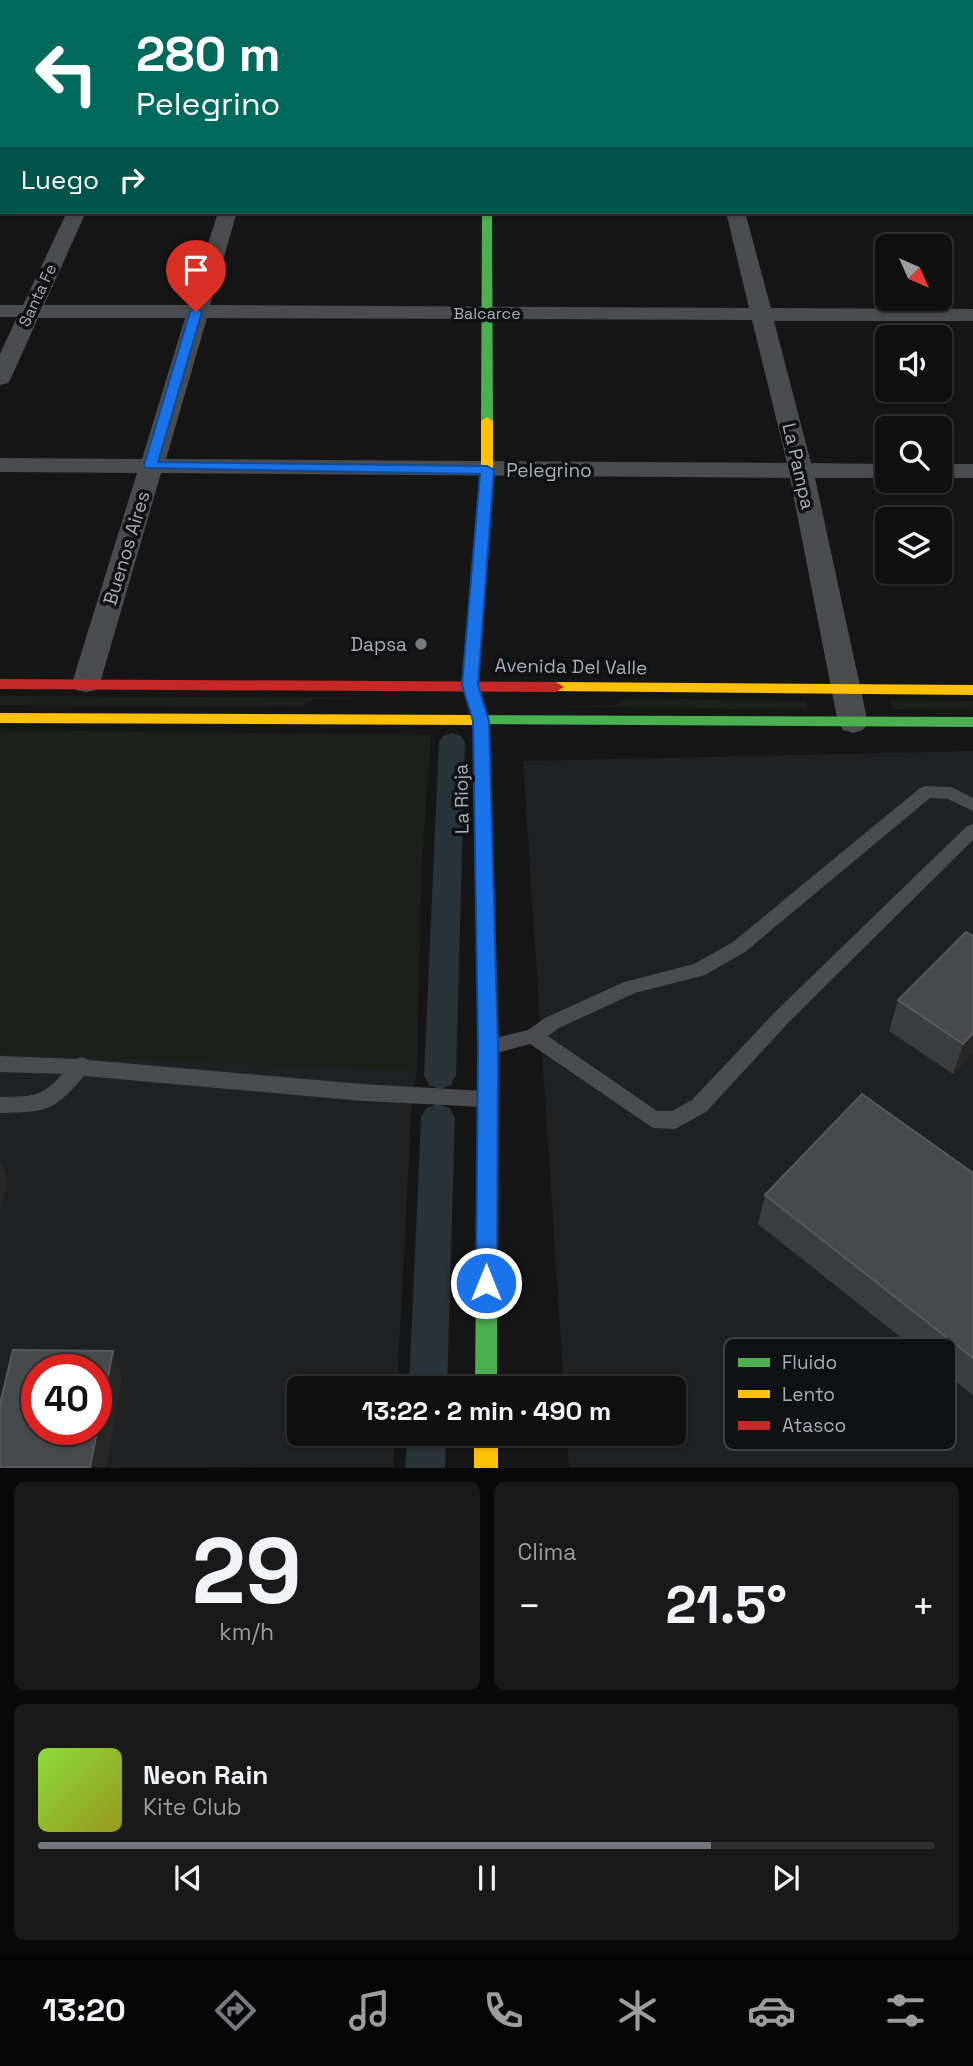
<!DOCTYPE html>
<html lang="es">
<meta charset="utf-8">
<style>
:root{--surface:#101010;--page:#191919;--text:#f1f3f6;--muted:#9c9d9f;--line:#303030;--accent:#75797f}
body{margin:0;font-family:"Space Grotesk",sans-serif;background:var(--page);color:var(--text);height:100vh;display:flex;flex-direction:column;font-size:26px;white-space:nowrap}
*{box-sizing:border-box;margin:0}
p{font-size:23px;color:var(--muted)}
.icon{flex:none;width:38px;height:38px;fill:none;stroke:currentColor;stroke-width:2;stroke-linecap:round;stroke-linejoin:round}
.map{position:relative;height:1468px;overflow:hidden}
.drawer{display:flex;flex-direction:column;gap:14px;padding:14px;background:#090909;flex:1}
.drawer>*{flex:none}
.guide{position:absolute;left:0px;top:0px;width:973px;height:214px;box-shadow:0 2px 5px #0004,0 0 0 2px var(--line);background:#00695c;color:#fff;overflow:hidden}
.needle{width:46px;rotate:135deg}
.tools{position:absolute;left:875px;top:234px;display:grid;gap:14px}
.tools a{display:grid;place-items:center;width:77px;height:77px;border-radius:10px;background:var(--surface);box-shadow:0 2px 5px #0004,0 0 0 2px var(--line);font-size:35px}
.speed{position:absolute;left:21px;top:1354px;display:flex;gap:14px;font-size:35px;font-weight:700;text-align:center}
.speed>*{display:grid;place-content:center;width:91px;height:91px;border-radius:50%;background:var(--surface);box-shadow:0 2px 5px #0004,0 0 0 2px var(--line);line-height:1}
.speed .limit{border:10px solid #d22;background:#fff;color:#111}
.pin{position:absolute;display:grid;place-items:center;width:60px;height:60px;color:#fff;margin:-72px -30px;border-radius:50% 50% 50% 0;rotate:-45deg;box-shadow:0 0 7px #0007}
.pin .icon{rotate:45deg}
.me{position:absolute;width:77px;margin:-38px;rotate:0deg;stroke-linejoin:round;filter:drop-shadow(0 0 5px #0008)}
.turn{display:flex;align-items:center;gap:24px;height:147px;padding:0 21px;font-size:32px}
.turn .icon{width:91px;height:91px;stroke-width:2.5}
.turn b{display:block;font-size:49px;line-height:60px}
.then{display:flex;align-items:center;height:66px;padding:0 21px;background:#0003;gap:14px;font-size:26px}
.big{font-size:52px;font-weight:600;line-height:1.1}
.drawer .widget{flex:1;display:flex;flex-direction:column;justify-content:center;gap:10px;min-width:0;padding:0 24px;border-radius:10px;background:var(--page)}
.drawer .dial{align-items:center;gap:0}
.dial b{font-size:91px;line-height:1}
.song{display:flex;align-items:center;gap:21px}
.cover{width:84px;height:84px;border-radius:10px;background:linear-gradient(135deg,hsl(90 70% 55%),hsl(60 70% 35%))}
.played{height:7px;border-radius:4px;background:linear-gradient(90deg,var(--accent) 75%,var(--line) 75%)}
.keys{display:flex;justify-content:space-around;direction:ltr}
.heat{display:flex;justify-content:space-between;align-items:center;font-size:38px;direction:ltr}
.drawer .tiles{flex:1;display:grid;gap:14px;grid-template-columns:1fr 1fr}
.widget:last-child{grid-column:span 2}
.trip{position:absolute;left:287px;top:1376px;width:399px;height:70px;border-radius:10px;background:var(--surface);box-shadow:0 2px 5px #0004,0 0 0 2px var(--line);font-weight:600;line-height:70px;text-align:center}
.dock{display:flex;height:112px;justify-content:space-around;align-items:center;background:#060606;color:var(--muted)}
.dock .icon{width:49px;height:49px}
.dock .active{color:var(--accent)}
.dock b{font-size:32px;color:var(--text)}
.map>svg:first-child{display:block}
.built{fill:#202123;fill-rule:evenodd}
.green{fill:#1b201b}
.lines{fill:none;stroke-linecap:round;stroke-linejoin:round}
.canal{fill:#2a3337;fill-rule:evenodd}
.lane{fill:#4b4c4f;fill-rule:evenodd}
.street{fill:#4b4c4f;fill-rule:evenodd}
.fast{fill:#4caf50;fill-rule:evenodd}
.slow{fill:#ffc107;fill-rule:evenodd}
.jam{fill:#c62828;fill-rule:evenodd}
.wall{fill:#3c3d3f}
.shaded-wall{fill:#282829}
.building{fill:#48494c;stroke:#57595d;stroke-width:2;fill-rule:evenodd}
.route{fill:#1a73e8;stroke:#114b97;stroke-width:2}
.poi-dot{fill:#75797f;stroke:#101112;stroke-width:2.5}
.labels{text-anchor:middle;stroke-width:7;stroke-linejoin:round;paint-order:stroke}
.far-street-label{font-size:16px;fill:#a8aeb7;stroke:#101112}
.street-label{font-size:19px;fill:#a8aeb7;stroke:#101112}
.poi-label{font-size:19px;fill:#a8aeb7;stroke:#101112;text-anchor:end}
.key{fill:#101112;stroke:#3e4044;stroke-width:2}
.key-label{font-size:19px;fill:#a8aeb7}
</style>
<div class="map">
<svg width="973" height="1468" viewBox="0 0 973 1468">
<rect width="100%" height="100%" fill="#161616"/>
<!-- built -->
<path class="built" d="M0,730L431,735L421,869L417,1071L412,1098L397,1388H299V1433H395L393,1467L0,1468ZM37,1370H96V1430H37Z
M973,751V1467H569L566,1433H674V1388H564L523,761Z"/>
<!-- green -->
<path class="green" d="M0,696L402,698L313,699L301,707L0,705Z
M625,698L806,701L807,710L525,706H614Z
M890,700L973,701V710L893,709Z
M0,730L431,735L421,869L417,1071L0,1054Z"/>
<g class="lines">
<!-- canal -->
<path class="canal" d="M452,733L461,736L465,742L456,1075L451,1085L440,1089L429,1085L424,1075L439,742L443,736Z
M438,1104L450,1108L455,1118L447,1388H409L421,1118L426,1108Z
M408,1433H446L445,1468H405Z"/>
<!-- lane -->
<path class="lane" d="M926,786L951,787L973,798V811L948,799L930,798L745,952L705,975L635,993L559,1028L548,1036L657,1111H672L692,1100L776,1011L967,826L973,824V840L790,1021L706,1112L675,1129L653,1128L530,1044L490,1055L483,1053L480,1047L483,1041L528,1030L545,1018L624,982L694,964L733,942L920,788Z
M0,1056L76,1059L82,1057L89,1060L363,1084L484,1091L491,1093L494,1099L491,1105L484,1107L363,1101L84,1076C53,1112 47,1112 0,1113V1097C30,1096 41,1099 62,1074L0,1072Z"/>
<!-- street -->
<path class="street" d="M73,0H89L73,2Z
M286,0H302V2H286Z
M674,0H690V2H675Z
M863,0H879V2H864Z
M0,11H2V21H0Z
M971,14H973V24H971Z
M0,90H2V100H0Z
M971,92H973V102H971Z
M0,185H2V197H0Z
M971,195L973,196V211L971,210Z
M67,212H86L44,305H189L218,212H237L210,305L749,308L726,212H745L771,308L973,309V321H774L811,463L887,464V478H815L868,723L863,730L853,733L843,730L838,723L790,478L161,473L100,683L96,690L86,692L76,690L72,683L137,473L0,472V458L142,459L185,318H38L11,378L8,383L0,385V354L17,317H0V305H23ZM207,318L752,320L787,463L166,459Z
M940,464H973V478H940Z"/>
<!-- fast -->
<path class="fast" d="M482,212H492L493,421L487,425L481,421Z
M475,715L973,717V727L469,724L467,720Z
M484,846L490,848L493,852L498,1047L497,1388H475L478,1047L475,852L478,848Z"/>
<!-- slow -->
<path class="slow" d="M485,0H493V2H485Z
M487,417L493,421V470L478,685L489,721L493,852L490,856H478L475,852L473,725L0,723V713L471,715L462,685L481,470V421Z
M556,682L973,685V695L551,691L548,687Z
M474,1433H498V1468H474Z"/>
<!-- jam -->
<path class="jam" d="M0,679L556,682L564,687L556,692L0,689Z"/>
</g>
<!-- wall -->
<path class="wall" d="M973,936V1052L953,1074L889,1031L898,1000Z
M973,1173V1395L758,1224L765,1195Z"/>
<!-- shaded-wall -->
<path class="shaded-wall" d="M973,1033V1052L953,1074L963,1044Z
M0,1160L8,1180L0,1210Z
M113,1351L122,1378L106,1467H90Z"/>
<!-- building -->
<path class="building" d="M966,932L973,936V1033L963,1044L898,1000Z
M862,1094L973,1173V1358L765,1195Z
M13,1350L113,1351L90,1467H0V1404ZM37,1370H96V1430H37Z"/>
<!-- route -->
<path class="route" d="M196,308L202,312L158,462L487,466L494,470L478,685L489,721L498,1047L497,1283L494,1290L486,1293L479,1290L476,1283L478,1047L473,721L462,685L480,474L146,468L144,465L190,312Z"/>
<!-- markers -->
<circle class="poi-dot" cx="421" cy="644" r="7"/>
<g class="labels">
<!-- far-street labels -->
<g class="far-street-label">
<text transform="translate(37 295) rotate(-65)" y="6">Santa Fe</text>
<text x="487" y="319">Balcarce</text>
</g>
<!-- street labels -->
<g class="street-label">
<text transform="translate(799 466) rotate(77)" y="7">La Pampa</text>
<text x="549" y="477">Pelegrino</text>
<text transform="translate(126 548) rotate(-73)" y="7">Buenos Aires</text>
<text transform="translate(571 666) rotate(1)" y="7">Avenida Del Valle</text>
<text transform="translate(461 799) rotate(-91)" y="7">La Rioja</text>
</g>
<!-- poi labels -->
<g class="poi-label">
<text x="407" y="651">Dapsa</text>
</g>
</g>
<!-- legend -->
<rect x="724" y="1338" width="232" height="112" rx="10" class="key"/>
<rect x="738" y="1358" width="32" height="9" fill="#4caf50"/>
<rect x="738" y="1390" width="32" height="8" fill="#ffc107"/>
<rect x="738" y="1421" width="32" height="9" fill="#c62828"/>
<g class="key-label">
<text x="782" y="1369">Fluido</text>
<text x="782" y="1401">Lento</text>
<text x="782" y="1432">Atasco</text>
</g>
</svg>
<div class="tools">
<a><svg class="needle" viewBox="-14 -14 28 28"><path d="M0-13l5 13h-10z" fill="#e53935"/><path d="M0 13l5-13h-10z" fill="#9c9d9f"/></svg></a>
<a><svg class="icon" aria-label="sound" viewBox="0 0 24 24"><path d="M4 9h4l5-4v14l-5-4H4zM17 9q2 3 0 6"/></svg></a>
<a><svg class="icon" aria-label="search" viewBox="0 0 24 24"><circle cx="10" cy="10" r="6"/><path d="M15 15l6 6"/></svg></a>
<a><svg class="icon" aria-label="layers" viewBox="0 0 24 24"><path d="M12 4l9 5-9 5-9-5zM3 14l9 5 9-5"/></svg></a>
</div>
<div class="speed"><div class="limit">40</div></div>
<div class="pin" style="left:196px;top:312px;background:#d93025"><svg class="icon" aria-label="arrive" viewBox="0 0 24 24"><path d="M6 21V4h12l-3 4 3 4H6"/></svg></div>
<svg class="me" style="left:486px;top:1283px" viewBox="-20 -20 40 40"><circle r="17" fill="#1a73e8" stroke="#fff" stroke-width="3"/><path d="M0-11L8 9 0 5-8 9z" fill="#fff"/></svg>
<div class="trip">13:22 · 2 min · 490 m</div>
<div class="guide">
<div class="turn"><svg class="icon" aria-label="left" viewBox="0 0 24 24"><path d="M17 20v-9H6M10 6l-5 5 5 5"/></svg><div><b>280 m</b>Pelegrino</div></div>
<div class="then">Luego<svg class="icon" aria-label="right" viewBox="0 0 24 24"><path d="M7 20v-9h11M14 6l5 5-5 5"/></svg></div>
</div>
</div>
<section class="drawer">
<div class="tiles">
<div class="widget dial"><b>29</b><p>km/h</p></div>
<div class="widget"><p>Clima</p>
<div class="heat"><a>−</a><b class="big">21.5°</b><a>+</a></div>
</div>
<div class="widget">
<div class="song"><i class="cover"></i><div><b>Neon Rain</b><p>Kite Club</p></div></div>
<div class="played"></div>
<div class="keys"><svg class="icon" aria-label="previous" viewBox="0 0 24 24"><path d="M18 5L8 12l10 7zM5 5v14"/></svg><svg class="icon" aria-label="pause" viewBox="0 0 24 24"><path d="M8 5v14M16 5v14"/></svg><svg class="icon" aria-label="next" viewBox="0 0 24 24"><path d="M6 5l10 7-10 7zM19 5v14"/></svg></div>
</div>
</div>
</section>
<nav class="dock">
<b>13:20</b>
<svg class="icon active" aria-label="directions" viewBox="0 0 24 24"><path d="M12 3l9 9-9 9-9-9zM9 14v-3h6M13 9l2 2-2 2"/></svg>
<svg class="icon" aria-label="music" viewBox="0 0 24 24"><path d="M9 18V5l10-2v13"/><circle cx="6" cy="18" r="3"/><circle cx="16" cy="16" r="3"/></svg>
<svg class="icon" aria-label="phone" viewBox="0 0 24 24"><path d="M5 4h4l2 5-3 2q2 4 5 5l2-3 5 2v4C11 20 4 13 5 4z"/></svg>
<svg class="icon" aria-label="climate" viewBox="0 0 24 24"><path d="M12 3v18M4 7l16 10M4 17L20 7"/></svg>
<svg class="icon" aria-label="car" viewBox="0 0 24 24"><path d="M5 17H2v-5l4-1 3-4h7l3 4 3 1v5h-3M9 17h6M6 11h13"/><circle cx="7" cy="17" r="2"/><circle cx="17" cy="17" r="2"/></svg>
<svg class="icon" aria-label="filters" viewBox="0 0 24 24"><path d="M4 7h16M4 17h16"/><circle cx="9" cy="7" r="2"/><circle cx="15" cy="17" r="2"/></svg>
</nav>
